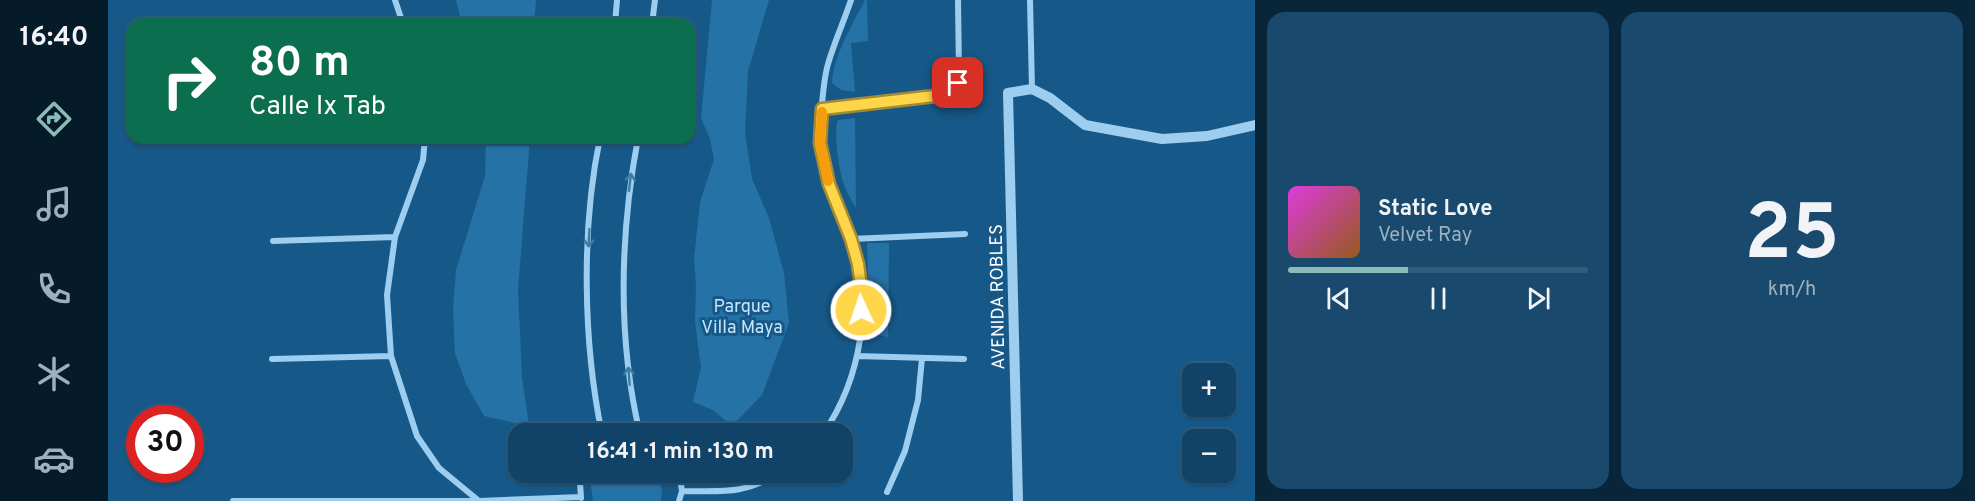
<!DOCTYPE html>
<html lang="es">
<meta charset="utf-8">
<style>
:root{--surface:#104367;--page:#194a6d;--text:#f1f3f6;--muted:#9cb0c0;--line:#305c7b;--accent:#8bbbb9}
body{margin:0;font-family:Overpass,sans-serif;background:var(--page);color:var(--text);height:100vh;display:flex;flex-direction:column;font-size:22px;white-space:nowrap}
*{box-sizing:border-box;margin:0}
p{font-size:20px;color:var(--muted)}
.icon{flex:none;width:33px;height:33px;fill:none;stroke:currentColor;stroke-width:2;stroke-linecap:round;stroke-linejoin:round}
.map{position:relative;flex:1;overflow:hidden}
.panel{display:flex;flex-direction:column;gap:12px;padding:12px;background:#092539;width:720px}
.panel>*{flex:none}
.top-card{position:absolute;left:18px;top:18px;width:570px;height:126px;border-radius:18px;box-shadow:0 2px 4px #0004,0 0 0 2px var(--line);background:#0b6e4f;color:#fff;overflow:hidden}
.fabs{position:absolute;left:1074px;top:363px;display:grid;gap:12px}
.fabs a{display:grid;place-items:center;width:54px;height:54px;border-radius:12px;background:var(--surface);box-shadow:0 2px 4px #0004,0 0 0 2px var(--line);font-size:30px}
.speed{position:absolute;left:18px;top:405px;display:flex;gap:12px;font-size:30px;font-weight:700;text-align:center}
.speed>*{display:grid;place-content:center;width:78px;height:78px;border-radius:50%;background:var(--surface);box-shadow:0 2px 4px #0004,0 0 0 2px var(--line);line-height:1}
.speed .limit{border:9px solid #d22;background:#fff;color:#111}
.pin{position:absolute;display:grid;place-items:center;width:51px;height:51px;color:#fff;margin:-26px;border-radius:12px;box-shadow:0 3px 9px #0006}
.me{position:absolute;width:66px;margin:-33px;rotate:357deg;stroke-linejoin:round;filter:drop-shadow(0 0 4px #0008)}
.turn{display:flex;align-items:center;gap:21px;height:126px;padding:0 24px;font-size:27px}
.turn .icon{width:78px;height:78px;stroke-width:2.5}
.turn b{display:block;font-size:42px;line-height:51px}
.panel .widget{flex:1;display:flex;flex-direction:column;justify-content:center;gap:9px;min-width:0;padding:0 21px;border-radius:18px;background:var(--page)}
.panel .dial{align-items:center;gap:0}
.dial b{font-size:78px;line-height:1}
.song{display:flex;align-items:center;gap:18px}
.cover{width:72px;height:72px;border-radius:9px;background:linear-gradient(135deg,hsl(300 70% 55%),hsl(30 70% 35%))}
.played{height:6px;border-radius:3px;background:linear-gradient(90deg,var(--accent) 40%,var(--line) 40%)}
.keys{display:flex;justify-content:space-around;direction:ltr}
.panel .tiles{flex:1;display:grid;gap:12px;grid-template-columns:repeat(2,1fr)}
.trip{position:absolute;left:400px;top:423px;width:345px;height:60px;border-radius:18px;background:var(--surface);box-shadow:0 2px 4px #0004,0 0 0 2px var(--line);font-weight:700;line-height:60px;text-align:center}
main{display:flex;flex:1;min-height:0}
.tabs{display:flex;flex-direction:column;width:108px;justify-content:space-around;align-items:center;background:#061b29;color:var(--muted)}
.tabs .icon{width:42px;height:42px}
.tabs .current{color:var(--accent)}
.tabs b{font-size:27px;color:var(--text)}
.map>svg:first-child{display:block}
.green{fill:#2572a7}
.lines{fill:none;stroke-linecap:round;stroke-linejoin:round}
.minor{stroke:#9dceef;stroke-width:6}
.tertiary{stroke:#9dceef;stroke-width:10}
.oneway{stroke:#3e7ca8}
.route-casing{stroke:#a68a30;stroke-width:15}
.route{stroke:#ffd54a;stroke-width:10}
.slow{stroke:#f59e0b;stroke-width:10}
.labels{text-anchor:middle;stroke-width:6;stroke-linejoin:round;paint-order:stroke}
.street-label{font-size:18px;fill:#fff;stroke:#165989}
.park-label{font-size:18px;fill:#c3e4fb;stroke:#165989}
</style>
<main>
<nav class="tabs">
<b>16:40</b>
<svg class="icon current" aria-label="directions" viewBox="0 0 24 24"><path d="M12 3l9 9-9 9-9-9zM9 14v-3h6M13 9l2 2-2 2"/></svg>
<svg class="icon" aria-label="music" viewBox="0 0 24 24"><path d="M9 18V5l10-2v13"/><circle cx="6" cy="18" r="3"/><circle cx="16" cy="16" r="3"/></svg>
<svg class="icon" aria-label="phone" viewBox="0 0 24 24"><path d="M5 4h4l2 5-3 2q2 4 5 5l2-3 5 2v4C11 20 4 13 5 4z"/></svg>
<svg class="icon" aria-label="climate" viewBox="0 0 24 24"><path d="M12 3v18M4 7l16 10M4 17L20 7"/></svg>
<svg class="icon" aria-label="car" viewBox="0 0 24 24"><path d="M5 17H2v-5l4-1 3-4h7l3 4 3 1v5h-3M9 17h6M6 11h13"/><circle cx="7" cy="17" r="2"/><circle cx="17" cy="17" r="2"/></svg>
</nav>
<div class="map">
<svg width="1147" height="501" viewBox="0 0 1147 501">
<rect width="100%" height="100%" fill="#165989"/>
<!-- green -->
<path class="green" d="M348,0H428L426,24H354Z
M604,0H661L640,71L637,133L644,179L661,218L676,273L681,323L654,395L624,426L605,410L585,402L593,368L587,322L588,286L586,259L592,202L606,159L602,139L593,118Z
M757,0H759L760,41L743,43L747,92L733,90L724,83C726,54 744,26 757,0Z
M747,118L748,208C743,200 738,191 735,182C731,170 725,129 730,120Z
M378,138H422L410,289L414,377L421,426L376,416L358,384L347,353L345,308L348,270L377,176Z
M759,243H781L780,337L767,334L762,328Z
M549,473L554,490L553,501H485L483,486L488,473Z"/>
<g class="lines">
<!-- minor -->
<path class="minor" d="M287,0L295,24
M922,0L924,89
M507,24L509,0
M544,24L547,0
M844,94L850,83L851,75L850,0
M714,109L835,94L860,93
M317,138L315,160L287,237L279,295L283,356L309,436L331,468L371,501L473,497
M492,138C473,228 475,343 494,434
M530,138C512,234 509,338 532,434
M743,239L857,234
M165,241L287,237
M749,356L856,359
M164,359L283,356
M715,434C753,379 767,300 742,237C731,206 714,175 712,142C712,124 715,81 720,64C726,43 736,21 743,0
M571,472L574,491L571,501
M574,491C614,491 637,495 673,472
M779,492L797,451L810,400L814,358
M473,498L472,482L475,472
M125,501H370"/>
<!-- tertiary -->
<path class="tertiary" d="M910,501L900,93L924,89L942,98L977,125L1054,139L1099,136L1147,125"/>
</g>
<!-- one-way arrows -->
<defs><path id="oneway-shaft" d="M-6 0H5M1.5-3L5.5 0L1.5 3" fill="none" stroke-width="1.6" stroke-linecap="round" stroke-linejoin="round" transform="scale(1.5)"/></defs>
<g class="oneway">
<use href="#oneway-shaft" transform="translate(522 182) rotate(-83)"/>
<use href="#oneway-shaft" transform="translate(481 238) rotate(93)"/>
<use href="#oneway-shaft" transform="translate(521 376) rotate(-94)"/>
</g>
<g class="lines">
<defs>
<path id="route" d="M753,310L754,293L750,264L743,239L721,184L712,143L714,109L844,94L850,83"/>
</defs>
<!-- route casing -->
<use href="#route" class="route-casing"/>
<!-- route -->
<use href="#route" class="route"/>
<!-- slow -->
<path class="slow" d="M714,112L712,143L720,181"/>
</g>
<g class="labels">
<!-- street labels -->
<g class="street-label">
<text transform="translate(889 297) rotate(-91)" y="6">AVENIDA ROBLES</text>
</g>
<!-- park labels -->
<g class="park-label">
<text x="634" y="312">Parque<tspan x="634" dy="21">Villa Maya</tspan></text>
</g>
</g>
</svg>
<div class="fabs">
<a>+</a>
<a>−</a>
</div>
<div class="speed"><div class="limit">30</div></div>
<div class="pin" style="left:850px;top:83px;background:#d93025"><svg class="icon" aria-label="arrive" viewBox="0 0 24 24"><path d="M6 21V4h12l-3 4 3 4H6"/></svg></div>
<svg class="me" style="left:753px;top:310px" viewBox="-20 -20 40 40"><circle r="17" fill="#ffd54a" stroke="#fff" stroke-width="3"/><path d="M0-11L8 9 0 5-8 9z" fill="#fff"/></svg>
<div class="trip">16:41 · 1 min · 130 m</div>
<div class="top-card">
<div class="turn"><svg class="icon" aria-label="right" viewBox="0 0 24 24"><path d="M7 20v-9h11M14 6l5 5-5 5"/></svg><div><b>80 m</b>Calle Ix Tab</div></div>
</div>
</div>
<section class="panel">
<div class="tiles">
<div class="widget">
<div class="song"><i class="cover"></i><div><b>Static Love</b><p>Velvet Ray</p></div></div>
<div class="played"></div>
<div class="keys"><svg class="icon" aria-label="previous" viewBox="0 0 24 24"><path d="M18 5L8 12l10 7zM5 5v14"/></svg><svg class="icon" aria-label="pause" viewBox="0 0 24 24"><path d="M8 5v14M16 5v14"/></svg><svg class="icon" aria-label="next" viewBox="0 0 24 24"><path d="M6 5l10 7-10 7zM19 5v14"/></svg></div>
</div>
<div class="widget dial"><b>25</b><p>km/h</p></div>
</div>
</section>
</main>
